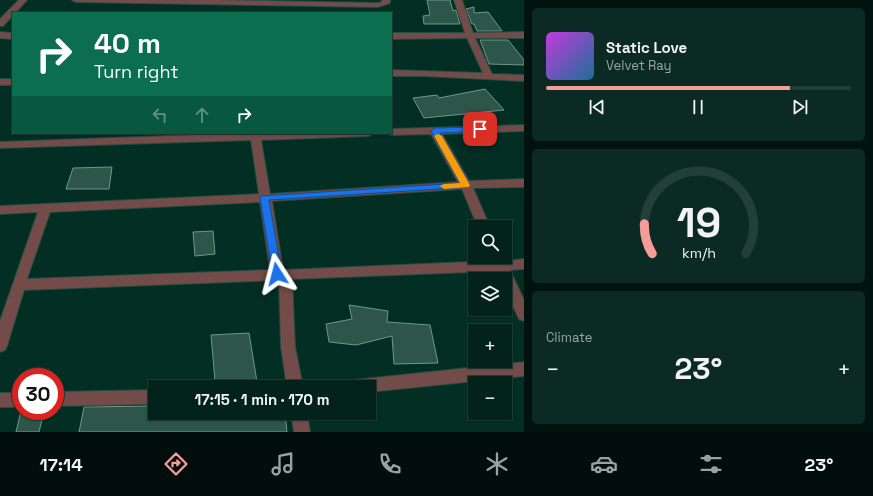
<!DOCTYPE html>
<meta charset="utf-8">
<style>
:root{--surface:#02221b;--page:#0c2a24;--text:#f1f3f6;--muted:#96a4a3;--line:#233f3a;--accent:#f59c96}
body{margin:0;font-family:"Space Grotesk",sans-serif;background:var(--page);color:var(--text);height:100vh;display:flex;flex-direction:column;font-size:15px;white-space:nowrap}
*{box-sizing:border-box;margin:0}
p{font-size:13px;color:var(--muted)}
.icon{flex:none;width:22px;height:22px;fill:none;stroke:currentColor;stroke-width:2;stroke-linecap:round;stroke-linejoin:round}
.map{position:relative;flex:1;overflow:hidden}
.side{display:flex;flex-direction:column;gap:8px;padding:8px;background:#01130f;width:349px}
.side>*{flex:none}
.hud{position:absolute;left:12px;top:12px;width:380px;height:122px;border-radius:0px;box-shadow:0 1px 3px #0004,0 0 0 1px var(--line);background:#0b6e4f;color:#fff;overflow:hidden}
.controls{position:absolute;left:468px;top:220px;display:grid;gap:8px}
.controls a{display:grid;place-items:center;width:44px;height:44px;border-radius:0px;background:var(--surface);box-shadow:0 1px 3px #0004,0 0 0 1px var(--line);font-size:20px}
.speed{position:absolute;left:12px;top:368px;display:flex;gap:8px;font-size:20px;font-weight:700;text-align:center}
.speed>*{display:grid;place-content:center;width:52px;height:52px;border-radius:50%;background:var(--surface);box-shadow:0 1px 3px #0004,0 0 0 1px var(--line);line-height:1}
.speed .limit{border:6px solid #d22;background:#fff;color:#111}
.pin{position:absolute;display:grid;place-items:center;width:34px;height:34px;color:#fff;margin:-17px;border-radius:8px;box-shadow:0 2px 6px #0006}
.me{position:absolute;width:44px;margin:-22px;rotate:351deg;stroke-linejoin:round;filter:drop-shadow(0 0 3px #0008)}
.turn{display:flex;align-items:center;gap:14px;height:84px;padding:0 16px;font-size:18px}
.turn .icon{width:52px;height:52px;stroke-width:2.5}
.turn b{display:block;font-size:28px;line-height:34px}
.lanes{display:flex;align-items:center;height:38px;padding:0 16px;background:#0003;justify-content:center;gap:20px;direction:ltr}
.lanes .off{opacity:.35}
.big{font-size:30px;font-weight:800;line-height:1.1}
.side .widget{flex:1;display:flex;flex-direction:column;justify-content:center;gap:6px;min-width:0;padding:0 14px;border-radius:6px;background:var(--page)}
.side .dial{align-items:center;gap:0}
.dial svg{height:104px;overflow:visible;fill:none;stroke:var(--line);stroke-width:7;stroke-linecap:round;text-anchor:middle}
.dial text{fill:var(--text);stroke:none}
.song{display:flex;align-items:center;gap:12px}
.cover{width:48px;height:48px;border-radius:6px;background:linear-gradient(135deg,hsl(290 70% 55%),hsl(200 70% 35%))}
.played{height:4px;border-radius:2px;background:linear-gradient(90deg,var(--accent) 80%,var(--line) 80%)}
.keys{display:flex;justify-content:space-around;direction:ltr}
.heat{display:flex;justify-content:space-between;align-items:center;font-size:22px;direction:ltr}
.trip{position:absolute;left:148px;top:380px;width:228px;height:40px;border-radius:0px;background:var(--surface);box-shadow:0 1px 3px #0004,0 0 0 1px var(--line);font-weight:800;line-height:40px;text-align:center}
.dock{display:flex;height:64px;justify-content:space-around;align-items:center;background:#010e0b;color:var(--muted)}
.dock .icon{width:28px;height:28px}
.dock .current{color:var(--accent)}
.dock b{font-size:18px;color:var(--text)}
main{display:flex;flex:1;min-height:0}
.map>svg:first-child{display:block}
.building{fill:#2d5549;stroke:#6e988b}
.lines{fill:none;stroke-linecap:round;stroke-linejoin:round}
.minor-casing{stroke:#234c42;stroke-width:2}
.minor{fill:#734c49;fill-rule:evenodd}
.route{fill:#1a73e8;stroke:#114b97}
.slow{fill:#f59e0b}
</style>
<main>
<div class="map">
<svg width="524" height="432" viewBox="0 0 524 432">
<rect width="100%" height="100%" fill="#022e24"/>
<!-- building -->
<path class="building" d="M427,0H450L453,11L456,10L460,24H424L423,16L430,15Z
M474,7V13L488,12L502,31H477L474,24H472L466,9Z
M480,40H508L524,60V65L489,64Z
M485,89L504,110L424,118L413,98L437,95L439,98Z
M112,167L109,189H66L73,168Z
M213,231L215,254L195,256L193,232Z
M349,305L388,311L387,322L430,325L438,363L394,364L392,336L356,345L329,342L326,324L352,319Z
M249,333L257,382L215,381L211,335Z
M155,406V413H285L287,432H79L84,407Z
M21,411H44L39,432H16Z"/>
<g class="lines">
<defs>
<path id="minor" d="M19,0H27L15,13H13V15L3,26H0V19Z
M72,0H215L378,3L382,2V0H390V3L378,7L76,2Z
M454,0H462L473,33L524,32V38H475L492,74L524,75V81L423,76H391V70L483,73L467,38L391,39V33H465Z
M0,32L13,33V39L0,38Z
M0,79H13V85H0Z
M524,125V131L442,134L469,181L524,179V187L473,188L490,227H478L462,189L272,201L283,270L493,261L491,257H503L505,261L524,259V269L510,270L524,300V321L519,319L505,289V279H501L497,271L292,279L295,347L303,387H287L281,347L279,280L24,290L7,346L5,350L0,352V321L38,212L0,214V206L259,194L251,140L0,148V142L250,133H374L369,136L261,140L270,194L458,182L431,134L391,135L387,133H391V129ZM260,202L270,270L27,279L50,212Z
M524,362V376L369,392V387H346L349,382L354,380Z
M155,390V404L55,406V392Z
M0,393H21V407H0Z
M291,413H307L310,432H294Z"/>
</defs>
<!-- minor casing -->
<use href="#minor" class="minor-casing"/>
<!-- minor -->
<use href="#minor" class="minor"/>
</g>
<!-- route -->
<path class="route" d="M480,127L482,128V131L440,133L470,185L469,187L269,200L282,274L280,277H273L260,198L261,196L460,183L431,131L435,128Z"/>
<!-- slow -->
<path class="slow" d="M438,134L442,136L470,185L469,187L444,189L440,186L444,184L460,183L434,136Z"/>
</svg>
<div class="controls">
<a><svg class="icon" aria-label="search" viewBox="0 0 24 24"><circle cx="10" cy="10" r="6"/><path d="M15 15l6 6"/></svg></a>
<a><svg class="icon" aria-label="layers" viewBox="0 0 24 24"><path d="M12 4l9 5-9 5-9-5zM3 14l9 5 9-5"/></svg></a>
<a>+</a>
<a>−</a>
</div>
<div class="speed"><div class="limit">30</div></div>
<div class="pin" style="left:480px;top:129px;background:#d93025"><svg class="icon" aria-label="arrive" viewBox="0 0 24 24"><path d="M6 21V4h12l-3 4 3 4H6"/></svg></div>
<svg class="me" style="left:277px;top:274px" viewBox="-20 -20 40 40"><path d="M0-17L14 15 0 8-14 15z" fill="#1a73e8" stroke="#fff" stroke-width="4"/></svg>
<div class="trip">17:15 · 1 min · 170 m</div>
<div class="hud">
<div class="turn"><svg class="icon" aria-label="right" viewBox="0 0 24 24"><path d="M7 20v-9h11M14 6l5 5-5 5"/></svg><div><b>40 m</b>Turn right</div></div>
<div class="lanes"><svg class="icon off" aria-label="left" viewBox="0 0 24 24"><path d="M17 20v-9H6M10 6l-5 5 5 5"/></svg><svg class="icon off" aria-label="ahead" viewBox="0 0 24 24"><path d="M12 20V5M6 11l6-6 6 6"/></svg><svg class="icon" aria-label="right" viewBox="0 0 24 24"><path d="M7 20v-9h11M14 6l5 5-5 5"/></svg></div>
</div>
</div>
<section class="side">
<div class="widget">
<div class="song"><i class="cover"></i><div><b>Static Love</b><p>Velvet Ray</p></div></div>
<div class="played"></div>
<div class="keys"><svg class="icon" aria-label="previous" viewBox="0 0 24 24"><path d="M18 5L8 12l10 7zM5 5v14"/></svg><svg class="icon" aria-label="pause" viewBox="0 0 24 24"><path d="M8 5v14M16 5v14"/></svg><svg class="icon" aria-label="next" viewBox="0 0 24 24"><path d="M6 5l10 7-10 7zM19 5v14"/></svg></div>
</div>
<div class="widget dial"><svg viewBox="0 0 100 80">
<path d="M14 69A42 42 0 1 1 86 69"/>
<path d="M14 69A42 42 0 0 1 8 46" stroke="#f59c96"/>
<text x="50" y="56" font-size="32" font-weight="700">19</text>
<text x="50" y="72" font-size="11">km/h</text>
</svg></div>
<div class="widget"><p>Climate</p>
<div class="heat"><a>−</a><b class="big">23°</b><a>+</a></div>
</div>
</section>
</main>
<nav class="dock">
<b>17:14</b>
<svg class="icon current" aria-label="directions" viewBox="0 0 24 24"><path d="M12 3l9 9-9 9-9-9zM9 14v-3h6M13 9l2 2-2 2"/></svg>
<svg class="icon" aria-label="music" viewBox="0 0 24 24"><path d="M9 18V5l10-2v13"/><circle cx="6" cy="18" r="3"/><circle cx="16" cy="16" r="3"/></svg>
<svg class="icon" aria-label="phone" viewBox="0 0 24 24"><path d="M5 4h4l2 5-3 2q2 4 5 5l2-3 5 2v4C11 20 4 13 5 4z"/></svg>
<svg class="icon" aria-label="climate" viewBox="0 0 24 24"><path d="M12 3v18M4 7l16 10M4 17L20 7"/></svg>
<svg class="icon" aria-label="car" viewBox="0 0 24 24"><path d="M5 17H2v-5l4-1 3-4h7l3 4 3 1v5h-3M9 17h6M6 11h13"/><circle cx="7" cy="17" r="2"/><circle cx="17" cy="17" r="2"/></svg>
<svg class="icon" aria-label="filters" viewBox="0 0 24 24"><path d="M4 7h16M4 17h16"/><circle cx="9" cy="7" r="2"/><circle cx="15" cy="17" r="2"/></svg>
<b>23°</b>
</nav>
